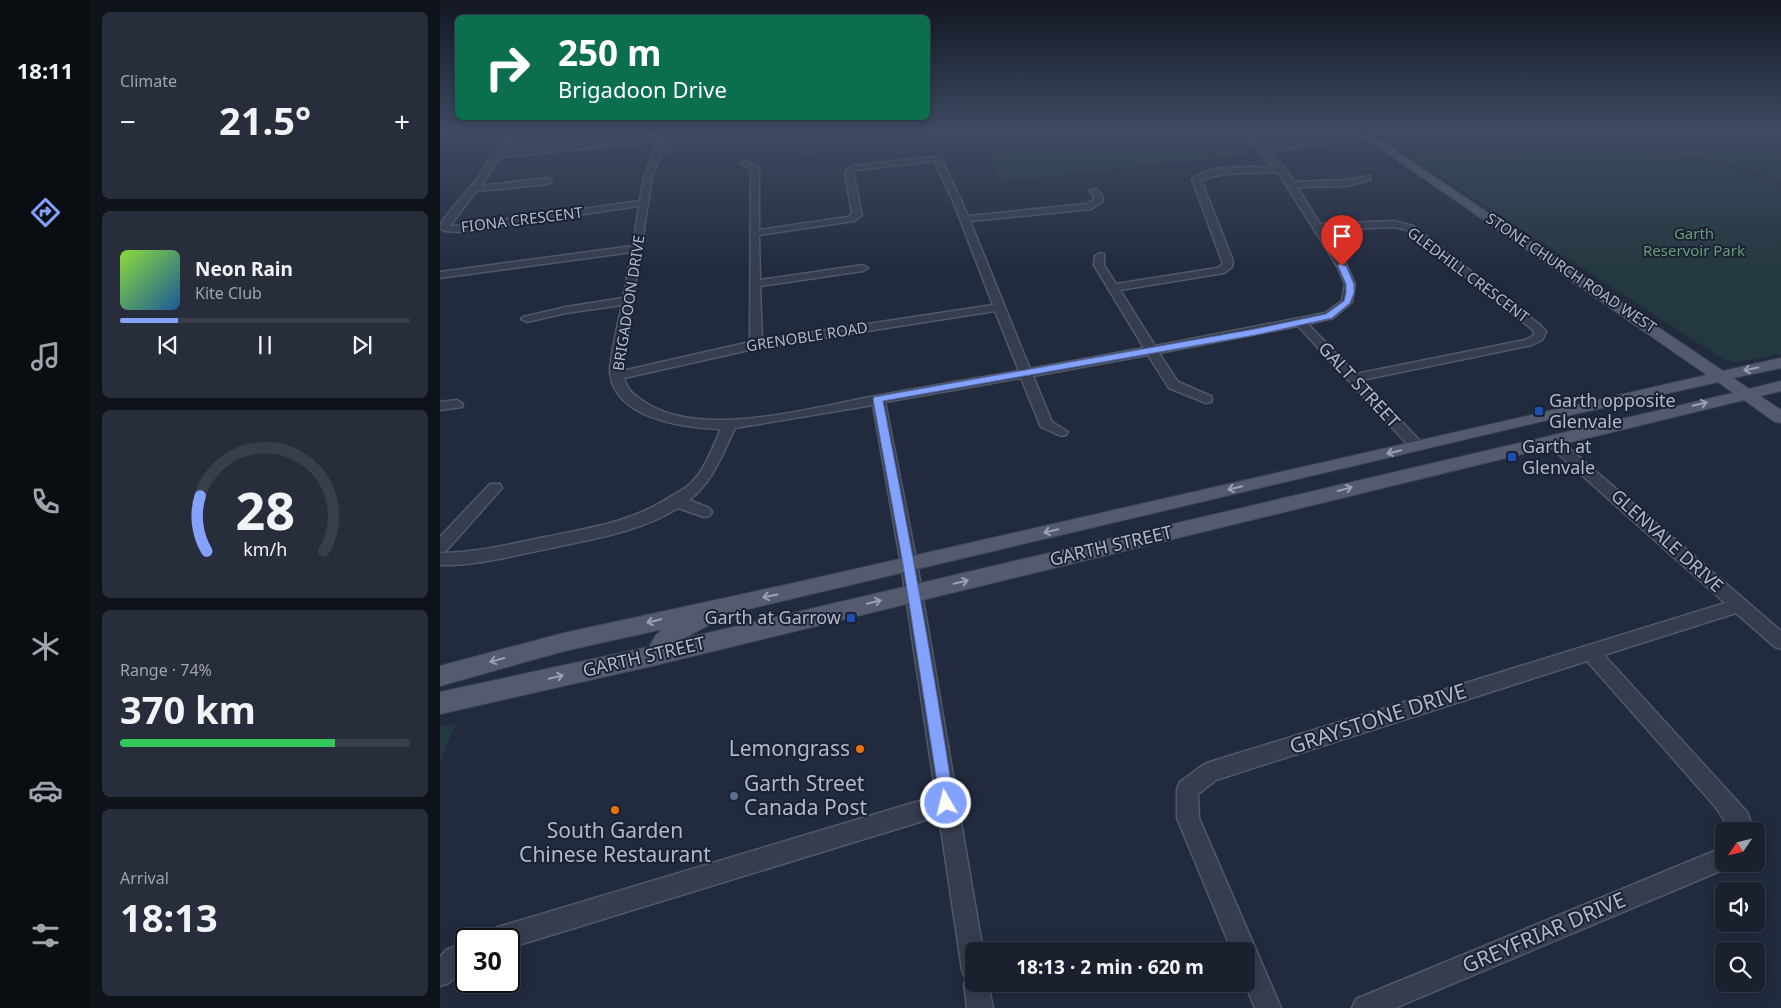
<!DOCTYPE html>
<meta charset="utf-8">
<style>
:root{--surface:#1a202e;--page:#272d3a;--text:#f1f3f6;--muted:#9fa3aa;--line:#383e4a;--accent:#82a2fe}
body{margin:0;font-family:"Noto Sans",sans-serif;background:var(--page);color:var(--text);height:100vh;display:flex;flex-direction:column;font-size:19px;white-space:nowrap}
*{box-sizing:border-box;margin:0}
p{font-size:16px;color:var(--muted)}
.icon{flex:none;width:28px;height:28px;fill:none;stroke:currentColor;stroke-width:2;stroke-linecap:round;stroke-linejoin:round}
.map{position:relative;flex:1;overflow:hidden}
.drawer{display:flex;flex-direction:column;gap:12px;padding:12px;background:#0e1219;width:350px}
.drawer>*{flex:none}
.hud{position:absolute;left:15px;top:15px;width:475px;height:105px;border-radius:8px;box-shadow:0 2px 12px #0003,0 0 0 1px var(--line);background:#0b6e4f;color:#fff;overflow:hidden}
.needle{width:32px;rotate:235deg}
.tools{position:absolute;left:1275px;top:822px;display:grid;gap:10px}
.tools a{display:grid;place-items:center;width:50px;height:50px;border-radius:8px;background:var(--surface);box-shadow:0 2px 12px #0003,0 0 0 1px var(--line);font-size:25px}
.speed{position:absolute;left:15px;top:928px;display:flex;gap:10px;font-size:25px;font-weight:700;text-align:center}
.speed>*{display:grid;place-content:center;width:65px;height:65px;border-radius:50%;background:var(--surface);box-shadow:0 2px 12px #0003,0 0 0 1px var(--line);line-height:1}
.speed .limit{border:2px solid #111;border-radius:8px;background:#fff;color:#111}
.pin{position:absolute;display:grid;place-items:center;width:42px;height:42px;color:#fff;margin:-51px -21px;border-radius:50% 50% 50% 0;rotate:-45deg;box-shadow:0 0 5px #0007}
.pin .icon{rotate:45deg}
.me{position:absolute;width:55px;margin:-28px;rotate:352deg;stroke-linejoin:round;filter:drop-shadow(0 0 4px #0008)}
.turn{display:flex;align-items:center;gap:18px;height:105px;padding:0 20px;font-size:22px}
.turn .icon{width:65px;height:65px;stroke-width:2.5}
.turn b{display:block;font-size:35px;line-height:42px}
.big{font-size:38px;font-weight:700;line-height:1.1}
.drawer .card{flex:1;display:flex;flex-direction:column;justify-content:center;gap:8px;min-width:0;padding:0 18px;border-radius:8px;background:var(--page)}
.drawer .dial{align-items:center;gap:0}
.dial svg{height:130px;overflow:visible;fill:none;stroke:var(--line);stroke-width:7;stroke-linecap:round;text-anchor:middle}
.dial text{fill:var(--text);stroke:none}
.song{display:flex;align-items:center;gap:15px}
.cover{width:60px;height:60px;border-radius:8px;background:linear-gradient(135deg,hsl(90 70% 55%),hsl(210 70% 35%))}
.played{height:5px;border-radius:2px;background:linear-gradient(90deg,var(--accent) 20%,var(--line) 20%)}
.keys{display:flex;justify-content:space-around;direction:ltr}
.heat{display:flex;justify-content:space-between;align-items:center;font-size:28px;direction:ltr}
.charge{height:8px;border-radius:4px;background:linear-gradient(90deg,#34c759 74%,var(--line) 0)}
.trip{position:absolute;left:525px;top:942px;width:290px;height:50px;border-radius:8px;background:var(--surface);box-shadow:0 2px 12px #0003,0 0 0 1px var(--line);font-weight:700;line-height:50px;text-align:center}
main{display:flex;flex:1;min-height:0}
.tabs{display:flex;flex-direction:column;width:90px;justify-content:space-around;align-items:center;background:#0a0d12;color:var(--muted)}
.tabs .icon{width:35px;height:35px}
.tabs .current{color:var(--accent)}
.tabs b{font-size:22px;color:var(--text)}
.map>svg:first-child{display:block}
.green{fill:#24383f}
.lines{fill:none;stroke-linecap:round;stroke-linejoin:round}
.minor-casing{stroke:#515869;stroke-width:3}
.major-casing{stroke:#3f4657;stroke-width:2}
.minor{fill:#363d4e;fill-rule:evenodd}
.major{fill:#545b6e;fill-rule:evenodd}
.oneway{stroke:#9aa1b2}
.route{fill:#82a2fe;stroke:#5469a5}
.transit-dot{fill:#1a4fb4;stroke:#1b2233;stroke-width:2}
.food-dot{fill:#e8710a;stroke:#1b2233;stroke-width:2}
.service-dot{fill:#5c6f8a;stroke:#1b2233;stroke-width:2}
.labels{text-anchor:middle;stroke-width:4;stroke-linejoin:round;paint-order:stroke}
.far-street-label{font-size:15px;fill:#b1b8c9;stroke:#1b2233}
.far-park-label{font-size:15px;fill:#679c7a;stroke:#1b2233}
.street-label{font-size:18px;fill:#b1b8c9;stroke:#1b2233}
.poi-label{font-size:18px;fill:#b1b8c9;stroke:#1b2233;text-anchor:start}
.near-street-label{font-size:21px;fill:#b1b8c9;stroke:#1b2233}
.near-poi-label{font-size:21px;fill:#b1b8c9;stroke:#1b2233;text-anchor:end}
</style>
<main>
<nav class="tabs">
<b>18:11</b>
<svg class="icon current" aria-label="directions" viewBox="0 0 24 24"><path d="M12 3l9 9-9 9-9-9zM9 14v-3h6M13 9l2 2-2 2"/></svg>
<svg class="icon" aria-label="music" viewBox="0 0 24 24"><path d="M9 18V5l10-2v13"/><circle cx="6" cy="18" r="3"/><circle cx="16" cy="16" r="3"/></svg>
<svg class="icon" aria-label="phone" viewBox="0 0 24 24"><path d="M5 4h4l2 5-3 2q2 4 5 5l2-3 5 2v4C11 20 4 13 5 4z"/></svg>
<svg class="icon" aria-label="climate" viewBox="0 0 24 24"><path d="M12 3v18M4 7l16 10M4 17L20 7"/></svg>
<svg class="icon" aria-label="car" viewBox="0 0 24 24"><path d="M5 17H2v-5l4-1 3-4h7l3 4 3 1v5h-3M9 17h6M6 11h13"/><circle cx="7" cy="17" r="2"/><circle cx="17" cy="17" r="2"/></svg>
<svg class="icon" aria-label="filters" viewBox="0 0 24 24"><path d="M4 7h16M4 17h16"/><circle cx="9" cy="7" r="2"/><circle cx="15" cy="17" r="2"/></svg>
</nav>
<section class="drawer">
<div class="card"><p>Climate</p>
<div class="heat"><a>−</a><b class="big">21.5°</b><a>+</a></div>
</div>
<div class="card">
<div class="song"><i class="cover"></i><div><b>Neon Rain</b><p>Kite Club</p></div></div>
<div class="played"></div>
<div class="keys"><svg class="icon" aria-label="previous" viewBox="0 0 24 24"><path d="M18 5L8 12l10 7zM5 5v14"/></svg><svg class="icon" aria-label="pause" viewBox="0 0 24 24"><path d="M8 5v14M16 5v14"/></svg><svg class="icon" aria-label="next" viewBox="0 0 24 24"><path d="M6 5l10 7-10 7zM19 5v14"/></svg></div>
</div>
<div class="card dial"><svg viewBox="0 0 100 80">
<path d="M14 69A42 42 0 1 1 86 69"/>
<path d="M14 69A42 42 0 0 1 10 35" stroke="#82a2fe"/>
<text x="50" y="56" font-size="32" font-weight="700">28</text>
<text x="50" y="72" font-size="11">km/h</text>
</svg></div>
<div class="card"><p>Range · 74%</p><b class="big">370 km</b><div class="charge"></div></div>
<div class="card"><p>Arrival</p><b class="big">18:13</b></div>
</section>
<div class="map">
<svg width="1341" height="1008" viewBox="0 0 1341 1008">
<rect width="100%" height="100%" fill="#222a3e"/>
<!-- green -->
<path class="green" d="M231,130H782L789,132L809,154L561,182L546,151L511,154L494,152L492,140L360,156L359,139L222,155Z
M1094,130H1341V182L1335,178L1265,157L1221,153L1183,144L1164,131L1143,133L1216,155L1266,159L1333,181L1341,187V354L1297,362L1286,361L964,153L1115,139L1130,134L1106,136Z
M16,723L0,763V727Z"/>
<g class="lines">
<defs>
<path id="minor" d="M222,130H230L212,177L182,371L310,342L311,169L301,163L305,161L319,168V230L408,217L412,214L405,172L412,166L500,156L528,216L646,204L654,200V196L649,191L656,189L662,195L663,201L651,209L530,221L590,369L704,348L654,265L655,256L660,253L664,254V265L676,284L777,268L783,264L752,179C767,164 813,167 834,167L797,130H805L823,146L931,134L932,136L928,138L828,151L846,170L854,182L906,180L930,176V180L906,186L857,187L880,224L954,221L973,226L1100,325L1106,332L1102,340L1092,345L922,380L982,443L984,446L982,449H972L858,326L719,353L738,382L771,396L772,399L771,402L766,403L729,388L708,355L593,376L612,422L628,432L626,435L621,436L601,427L581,378L445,402L477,564L543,951H534V984H548L553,1008H527L524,984L526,979L522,970L499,816L69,948V939H46L50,931L58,927L496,796L461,564L433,405L295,428C282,455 273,482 249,500L269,508L272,512L269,516L264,517L238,508C198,533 151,539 106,549C71,556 37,566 0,565V537L50,484H60L62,488L6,551L0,553C36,553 70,544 105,537C150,528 192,522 230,497C238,492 246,489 252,482C266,468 273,446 281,429C245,428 175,419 170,373C169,360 179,320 182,305L126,313L87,322L81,319L83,317L126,307L183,298L192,252L0,278V272L193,246L199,206L20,232L5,231L0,228L3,220L37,179L62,142L73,135L80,137L68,146L64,152L220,136ZM218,141L204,177L200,201L20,226H10L36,191L108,184L112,181L108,178L41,186L60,157ZM494,161L513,201L553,305L322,340L320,286L423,271L428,268L423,265L320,280L319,235L414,221L422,215L413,172L415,170ZM838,172L897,266L905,284L902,301L885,313L715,346L680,290L784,273L792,267L793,261L761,180L783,174ZM954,227L967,230L1092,329L1094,332L1093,336L1085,340L916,374L868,324L893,318L912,302L915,284L907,266L884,230ZM555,311L579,371C531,379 483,387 436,396C372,407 263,440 206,403C195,396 187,390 184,378L318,348Z
M17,400L23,404L22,407L0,410V402Z
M1112,437L1117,438L1341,631V649L1335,647L1296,613L1164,655L1287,790L1307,812L1314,831H1292L1273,804L1147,661L776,780L758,794L759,818L841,1008H815L805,984L806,951H792L737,818V789L740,782L763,765L770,762L1285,603L1107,444L1105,441L1107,438Z
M1284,847V864H1293L1292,866L955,1008H912L916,999Z
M26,941V966L9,983L0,986V957L6,950Z"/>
<path id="major" d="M914,130H925L1283,371L1341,358V368L1293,378L1309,389L1341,381V391L1320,396L1341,410V423L1335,422L1304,400L216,665L0,714V692L209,647L216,635L223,629L124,651L0,686V666L124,633L363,581L1267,375ZM1278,382L1293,393L242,639L271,624L274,617L1086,425Z"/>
</defs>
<!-- minor casing -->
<use href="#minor" class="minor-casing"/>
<!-- major casing -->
<use href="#major" class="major-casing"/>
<!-- minor -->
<use href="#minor" class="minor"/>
<!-- major -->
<use href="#major" class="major"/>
</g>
<!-- one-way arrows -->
<defs><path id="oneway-shaft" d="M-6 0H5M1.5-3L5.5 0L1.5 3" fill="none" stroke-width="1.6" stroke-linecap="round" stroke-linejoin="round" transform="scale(1.25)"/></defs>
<g class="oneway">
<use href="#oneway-shaft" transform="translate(1311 369) rotate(169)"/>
<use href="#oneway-shaft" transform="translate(1260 404) rotate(-14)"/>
<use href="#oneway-shaft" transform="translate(954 452) rotate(167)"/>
<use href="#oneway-shaft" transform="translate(795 488) rotate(167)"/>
<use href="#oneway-shaft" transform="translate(905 489) rotate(-15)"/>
<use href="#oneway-shaft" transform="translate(611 531) rotate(167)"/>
<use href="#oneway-shaft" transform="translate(521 582) rotate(-13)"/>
<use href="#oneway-shaft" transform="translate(330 596) rotate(169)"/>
<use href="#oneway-shaft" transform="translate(434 602) rotate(-14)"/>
<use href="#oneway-shaft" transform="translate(214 621) rotate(167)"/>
<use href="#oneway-shaft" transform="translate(57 660) rotate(164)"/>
<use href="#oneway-shaft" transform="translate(116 677) rotate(-13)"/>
</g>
<!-- sky -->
<linearGradient id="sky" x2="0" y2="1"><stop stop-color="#131722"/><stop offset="0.48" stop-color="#3e4a63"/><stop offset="1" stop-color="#3e4a63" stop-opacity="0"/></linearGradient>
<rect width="1341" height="271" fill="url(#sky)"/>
<!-- route -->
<path class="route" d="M899,264L906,266L914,284V293L910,303L892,318L815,335L443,401C469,534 494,668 514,803L512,808L506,811L501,808L463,564L433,399L434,397L815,329L886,314L904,301L906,293V284L898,266Z"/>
<!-- markers -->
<g class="transit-dot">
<rect x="1094" y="406" width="10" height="10" rx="2.5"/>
<rect x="1067" y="452" width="10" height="10" rx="2.5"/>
<rect x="406" y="613" width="10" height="10" rx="2.5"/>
</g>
<g class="food-dot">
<circle cx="420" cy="749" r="5"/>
<circle cx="175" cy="810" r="5"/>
</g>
<circle class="service-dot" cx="294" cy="796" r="5"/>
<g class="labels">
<!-- far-street labels -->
<g class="far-street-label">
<text transform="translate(82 220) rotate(-7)" y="5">FIONA CRESCENT</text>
<text transform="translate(1131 273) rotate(34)" y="5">STONE CHURCH ROAD WEST</text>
<text transform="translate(1028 275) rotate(37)" y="5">GLEDHILL CRESCENT</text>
<text transform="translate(189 303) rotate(-81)" y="5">BRIGADOON DRIVE</text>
<text transform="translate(367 337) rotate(-9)" y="5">GRENOBLE ROAD</text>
</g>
<!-- far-park labels -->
<g class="far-park-label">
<text x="1254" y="239">Garth<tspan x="1254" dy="17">Reservoir Park</tspan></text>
</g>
<!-- street labels -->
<g class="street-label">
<text transform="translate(919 385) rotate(47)" y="6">GALT STREET</text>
<text transform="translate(1227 541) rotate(42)" y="6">GLENVALE DRIVE</text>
<text transform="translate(671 546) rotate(-13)" y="6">GARTH STREET</text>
<text transform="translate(204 657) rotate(-13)" y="6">GARTH STREET</text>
</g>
<!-- poi labels -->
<g class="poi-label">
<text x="1109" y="407">Garth opposite<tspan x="1109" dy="21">Glenvale</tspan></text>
<text x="1082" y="453">Garth at<tspan x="1082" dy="21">Glenvale</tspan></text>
<text x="401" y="624" text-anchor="end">Garth at Garrow</text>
</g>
<!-- near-street labels -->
<g class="near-street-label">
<text transform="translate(938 719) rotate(-18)" y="7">GRAYSTONE DRIVE</text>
<text transform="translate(1104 933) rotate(-23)" y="7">GREYFRIAR DRIVE</text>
</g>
<!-- near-poi labels -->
<g class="near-poi-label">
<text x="410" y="756">Lemongrass</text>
<text x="304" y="791" text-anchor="start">Garth Street<tspan x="304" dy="24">Canada Post</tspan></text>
<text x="175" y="838" text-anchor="middle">South Garden<tspan x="175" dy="24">Chinese Restaurant</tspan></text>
</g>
</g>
</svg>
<div class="tools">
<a><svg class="needle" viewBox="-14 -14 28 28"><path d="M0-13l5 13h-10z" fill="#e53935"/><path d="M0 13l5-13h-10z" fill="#9fa3aa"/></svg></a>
<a><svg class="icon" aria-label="sound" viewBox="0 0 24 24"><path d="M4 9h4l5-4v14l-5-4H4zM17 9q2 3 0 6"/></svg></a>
<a><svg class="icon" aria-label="search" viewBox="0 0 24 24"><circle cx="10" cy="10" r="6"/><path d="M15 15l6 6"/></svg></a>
</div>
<div class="speed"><div class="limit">30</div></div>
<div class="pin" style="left:902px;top:266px;background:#d93025"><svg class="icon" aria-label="arrive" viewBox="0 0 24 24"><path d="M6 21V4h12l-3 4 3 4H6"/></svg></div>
<svg class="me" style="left:506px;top:803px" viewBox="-20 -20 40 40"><circle r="17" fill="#82a2fe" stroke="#fff" stroke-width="3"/><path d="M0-11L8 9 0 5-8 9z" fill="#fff"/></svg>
<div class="trip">18:13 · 2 min · 620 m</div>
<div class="hud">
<div class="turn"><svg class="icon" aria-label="right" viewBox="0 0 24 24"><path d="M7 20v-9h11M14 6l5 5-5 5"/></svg><div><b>250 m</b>Brigadoon Drive</div></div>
</div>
</div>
</main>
